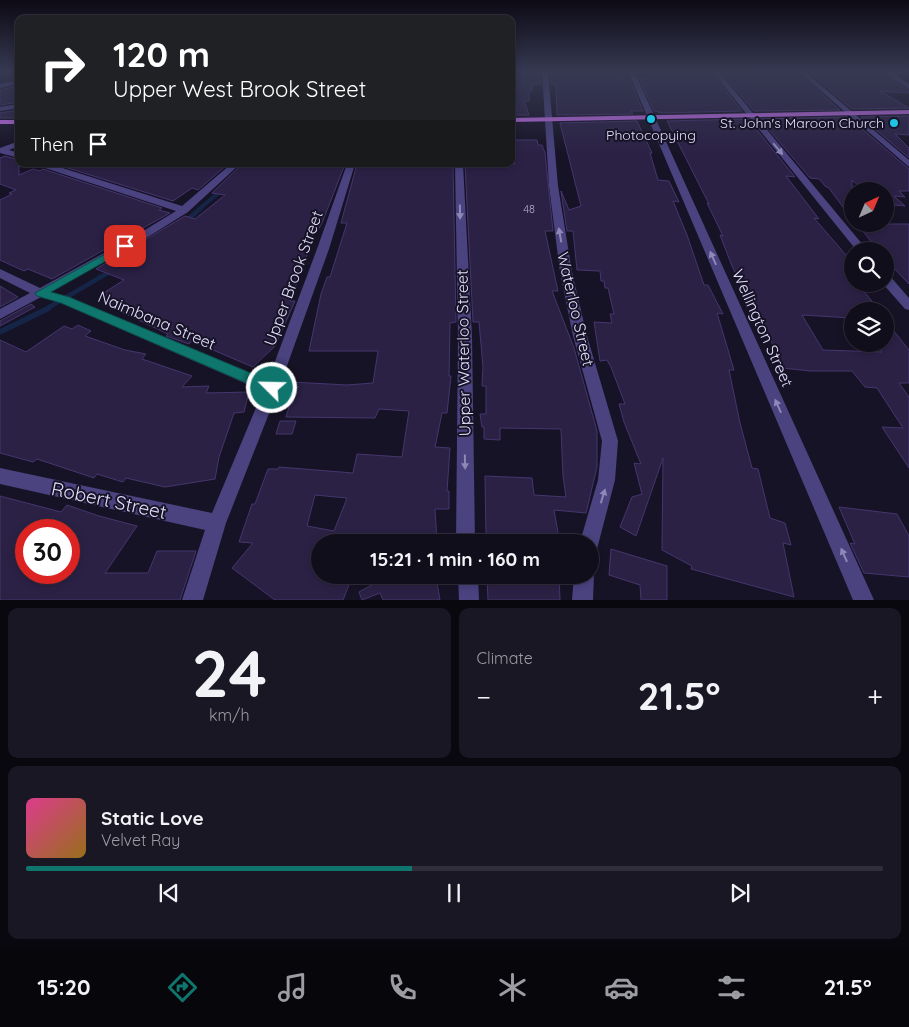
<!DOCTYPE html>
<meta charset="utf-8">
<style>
:root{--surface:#110e1c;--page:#1a1725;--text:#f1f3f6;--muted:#9c9ca3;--line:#302e3b;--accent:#0f766e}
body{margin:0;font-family:Quicksand,sans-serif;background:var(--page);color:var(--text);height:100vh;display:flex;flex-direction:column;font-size:19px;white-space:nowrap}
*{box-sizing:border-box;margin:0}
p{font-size:16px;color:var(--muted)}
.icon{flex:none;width:28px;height:28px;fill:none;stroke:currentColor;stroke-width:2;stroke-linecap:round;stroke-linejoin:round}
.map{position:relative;height:600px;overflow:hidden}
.details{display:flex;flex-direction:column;gap:8px;padding:8px;background:#09080f;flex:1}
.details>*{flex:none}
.banner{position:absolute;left:15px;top:15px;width:500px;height:152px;border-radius:10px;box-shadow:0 2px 8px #0003,0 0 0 1px var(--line);background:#202124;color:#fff;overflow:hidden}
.needle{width:32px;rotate:44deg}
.fabs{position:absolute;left:844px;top:182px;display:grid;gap:10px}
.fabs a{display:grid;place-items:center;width:50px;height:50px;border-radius:50%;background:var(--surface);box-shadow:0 2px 8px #0003,0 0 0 1px var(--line);font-size:25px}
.speed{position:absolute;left:15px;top:519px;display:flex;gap:10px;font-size:25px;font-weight:700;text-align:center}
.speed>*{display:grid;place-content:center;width:65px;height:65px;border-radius:50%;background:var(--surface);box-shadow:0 2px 8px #0003,0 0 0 1px var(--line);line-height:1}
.speed .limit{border:8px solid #d22;background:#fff;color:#111}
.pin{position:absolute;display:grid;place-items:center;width:42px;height:42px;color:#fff;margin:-21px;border-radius:10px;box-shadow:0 2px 8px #0006}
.me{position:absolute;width:55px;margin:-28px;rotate:293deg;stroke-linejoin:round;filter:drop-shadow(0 0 4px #0008)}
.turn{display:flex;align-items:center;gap:18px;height:105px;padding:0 15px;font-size:22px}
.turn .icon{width:65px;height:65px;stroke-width:2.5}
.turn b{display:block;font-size:35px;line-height:42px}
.then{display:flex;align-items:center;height:48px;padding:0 15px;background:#0003;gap:10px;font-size:19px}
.big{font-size:38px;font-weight:800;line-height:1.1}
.details .card{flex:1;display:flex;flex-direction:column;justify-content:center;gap:8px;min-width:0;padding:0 18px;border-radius:10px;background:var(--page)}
.details .dial{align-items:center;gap:0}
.dial b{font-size:65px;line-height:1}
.song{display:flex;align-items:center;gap:15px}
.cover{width:60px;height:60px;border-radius:8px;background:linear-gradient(135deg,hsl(330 70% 55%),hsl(40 70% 35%))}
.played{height:5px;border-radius:2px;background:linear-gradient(90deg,var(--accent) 45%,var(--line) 45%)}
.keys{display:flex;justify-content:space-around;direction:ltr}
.heat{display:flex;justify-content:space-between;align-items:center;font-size:28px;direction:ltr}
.details .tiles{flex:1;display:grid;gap:8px;grid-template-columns:1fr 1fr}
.card:last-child{grid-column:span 2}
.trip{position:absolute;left:311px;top:534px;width:288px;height:50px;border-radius:25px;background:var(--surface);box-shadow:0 2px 8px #0003,0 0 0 1px var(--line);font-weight:800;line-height:50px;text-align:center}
.menu{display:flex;height:80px;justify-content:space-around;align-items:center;background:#07060b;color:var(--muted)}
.menu .icon{width:35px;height:35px}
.menu .selected{color:var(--accent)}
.menu b{font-size:22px;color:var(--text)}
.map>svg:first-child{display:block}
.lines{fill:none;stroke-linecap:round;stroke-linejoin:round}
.stream-far2{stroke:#152548;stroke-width:4}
.stream-far1{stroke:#152548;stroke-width:4.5}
.stream{stroke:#152548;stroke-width:5.5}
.building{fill:#2b2145;stroke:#45366e;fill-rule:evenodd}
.minor{fill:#4a4380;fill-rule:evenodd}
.primary{fill:#c770ee;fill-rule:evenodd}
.oneway{fill:#8e88b7}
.route{fill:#0f766e;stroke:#0a4d48}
.poi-dot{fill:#1fc3e4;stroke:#171326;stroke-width:2}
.labels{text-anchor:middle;stroke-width:4;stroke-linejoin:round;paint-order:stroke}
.far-number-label{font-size:11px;fill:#b4adce}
.far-poi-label{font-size:14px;fill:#e2dcfb;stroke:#171326;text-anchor:end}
.street-label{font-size:16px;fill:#e2dcfb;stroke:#171326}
.near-street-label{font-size:19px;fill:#e2dcfb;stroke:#171326}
</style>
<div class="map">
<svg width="909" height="600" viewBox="0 0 909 600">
<rect width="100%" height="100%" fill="#171326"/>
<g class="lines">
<!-- stream-far2 -->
<path class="stream-far2" d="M199,209L222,190"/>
<!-- stream-far1 -->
<path class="stream-far1" d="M187,220L201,208
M46,309L111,271"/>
<!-- stream -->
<path class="stream" d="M0,332L49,308"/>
</g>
<!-- building -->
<path class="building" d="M511,71H540L541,84H533L532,91H529V101H524L529,115H511Z
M550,71H615L617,78H629L643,111H631L633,114L557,115L556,84H551Z
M677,71H710L742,111L662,113L654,111L639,78L648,79L647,76L673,77L670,73H678Z
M720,71L797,72L840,110L754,111Z
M814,71H880L909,91V93L880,91L909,108L852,109L809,72L817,73Z
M19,86V102L0,105V90Z
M19,110V118H0V113Z
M909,116V135L895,134L909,148V158L861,117Z
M848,117L909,169V191H899L905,197L894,196L905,206L885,204V191H865L852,180V219L828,187H826L819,179L810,178L760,119Z
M748,119L795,177L786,176L819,219L814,218L852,262V284H858L880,311H852V318L802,315L823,350L882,352L876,344H885V320L909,350V383H899L909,397V468L882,427L903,428L877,388L865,387L852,371H810L783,368L760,316L742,287L732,266L720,235L723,236L707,203L709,204L667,121Z
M637,121L652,153H650L658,180L669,181L679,202L673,201L687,235L704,285H708L723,314L717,313L734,370H729L740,423L752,468L758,469L770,518L785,523L791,545L783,543L794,597L691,569L692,566L662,550L663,458L636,536L620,527L632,497L642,494L634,463L641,464L624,422L619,404H625L611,367L607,360L600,361L594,322L612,323L610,314H614L608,288H605L604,281H601L600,271L577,270L573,231H567L561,191L569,210L581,206L560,123Z
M511,140H537L538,145H542L545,153L553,231H545L558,291H552L574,348L597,431V467L586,513L554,510L559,538H486L485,476L532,478L534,495L566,497L563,476L561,429L500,428V440L484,439V427H482L480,414H486V386H482L483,367L479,322H473L465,164H515L511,152Z
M5,156L19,160V175L33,169L40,171L43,169L162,208L159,210L170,213L52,279L28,269L24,271L0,260V200L12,194L9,193L16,190L0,184V158Z
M55,164H228L198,190L192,188L173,201Z
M242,164H345L322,223L318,230H314L307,255L290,301H295L275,346L253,367L192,341L189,344L166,336L168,334L107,305L116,299L102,294L124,280L96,269L185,216L195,219L225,195L212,193Z
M357,164L453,165L456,322L450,323L449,376H451L447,413H442L435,447L450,448L447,491H449V509H435L437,542H320V567L316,575H353L343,600H275L232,568L253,543L239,542L252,504H255L268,469H278L279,467L353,473L357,454L402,457L409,411L379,409L375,418L286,417L290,404H292L297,387H299L291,382L347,385L373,383L378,351H309L321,294L327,277H330L347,223H341ZM315,495L347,498L334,531L307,526Z
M857,224H909V284L885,259V251H879Z
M0,286L18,297L0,307Z
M31,304L35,307L0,326V321Z
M78,325L91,331L85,336L125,350L146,354L142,359L192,376L182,387L209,386L206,393L249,392L244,412L234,413L219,457L215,479L165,487L126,478L123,482L97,474L94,478L37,459L33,462L0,453V340L26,352L64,326L72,329Z
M280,421H296L292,434H276Z
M0,496L61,512L67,505L99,516L137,526L105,573H148L157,551H196L180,600H0ZM26,530H69V572H26Z
M839,507L897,514L909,536V577L864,573L850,543L855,544Z
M611,549L667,566V600H641L640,585L609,575Z
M390,575L436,577L440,600H383L380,593L362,600L359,592Z
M510,575H559L560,600H488L487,577H510Z"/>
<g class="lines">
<!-- minor -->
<path class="minor" d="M542,71H548L558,186L572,272L587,336L618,441L615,480L597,549L590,552V542H580L598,480L602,441L573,336L560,272L549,186Z
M628,71H634L874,600H853Z
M712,71H718L868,251H857Z
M798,71H804L909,160V167Z
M882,71H889L909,84V89Z
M19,80V84L0,88V84Z
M19,104V108L0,111V107Z
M19,141V146L9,150L19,153V158L0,153V148Z
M38,164H50L182,206L231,164H240L188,212L143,240L51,292L69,297L268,380L317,249L347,164H355L329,249L279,388L226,523L203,600H182L205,530L0,484V468L212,513L263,391L61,303L41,297L0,319V309L30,293L0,278V269L40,288L135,236L176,211L39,166Z
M455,164H463L472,336L475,542H456L458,336Z
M885,274L889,275L909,298V310L905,309L883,284H885Z
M590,567L594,575L593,600H572L574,575H590Z
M458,575H478L479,600H459Z"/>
<!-- primary -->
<path class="primary" d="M909,110V114L511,122V118Z
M0,120H19V124H0Z"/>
</g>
<!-- one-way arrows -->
<defs><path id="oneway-solid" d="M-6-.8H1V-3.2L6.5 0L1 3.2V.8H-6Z" transform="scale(1.25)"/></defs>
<g class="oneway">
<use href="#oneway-solid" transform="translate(778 149) rotate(50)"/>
<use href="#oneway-solid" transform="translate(460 212) rotate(89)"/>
<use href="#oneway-solid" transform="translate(560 235) rotate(-100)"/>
<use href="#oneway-solid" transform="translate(713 258) rotate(-114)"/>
<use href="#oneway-solid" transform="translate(778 406) rotate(-114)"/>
<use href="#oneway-solid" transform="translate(465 462) rotate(89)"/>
<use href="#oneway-solid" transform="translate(603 496) rotate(-73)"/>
<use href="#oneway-solid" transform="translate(844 555) rotate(-114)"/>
</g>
<!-- sky -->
<linearGradient id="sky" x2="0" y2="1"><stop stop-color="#0d0a15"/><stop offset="0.46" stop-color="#363952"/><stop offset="1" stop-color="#363952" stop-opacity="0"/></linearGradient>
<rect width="909" height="155" fill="url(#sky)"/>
<!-- route -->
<path class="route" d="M125,243L129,244V248L51,292L69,297L277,384L279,388L277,392L272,394L267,392L61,303L37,296L35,293Z"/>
<!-- markers -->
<g class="poi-dot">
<circle cx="651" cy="119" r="5"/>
<circle cx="894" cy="123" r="5"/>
</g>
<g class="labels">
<!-- far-number labels -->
<g class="far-number-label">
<text x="529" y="213">48</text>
</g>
<!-- far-poi labels -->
<g class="far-poi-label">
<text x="884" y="128">St. John's Maroon Church</text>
<text x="651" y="140" text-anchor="middle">Photocopying</text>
</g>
<!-- street labels -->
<g class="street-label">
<text transform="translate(293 278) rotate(-70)" y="6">Upper Brook Street</text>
<text transform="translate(576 309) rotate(77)" y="6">Waterloo Street</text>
<text transform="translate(157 320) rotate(23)" y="6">Naimbana Street</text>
<text transform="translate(763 328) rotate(66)" y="6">Wellington Street</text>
<text transform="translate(463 353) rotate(-91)" y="6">Upper Waterloo Street</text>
</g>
<!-- near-street labels -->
<g class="near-street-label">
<text transform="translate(109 500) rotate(12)" y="7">Robert Street</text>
</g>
</g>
</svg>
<div class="fabs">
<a><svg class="needle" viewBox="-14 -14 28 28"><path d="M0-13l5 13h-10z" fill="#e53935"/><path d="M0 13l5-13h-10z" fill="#9c9ca3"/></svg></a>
<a><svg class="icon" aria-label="search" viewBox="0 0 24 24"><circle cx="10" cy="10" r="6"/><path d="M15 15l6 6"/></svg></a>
<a><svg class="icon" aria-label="layers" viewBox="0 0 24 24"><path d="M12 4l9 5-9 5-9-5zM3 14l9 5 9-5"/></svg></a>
</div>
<div class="speed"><div class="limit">30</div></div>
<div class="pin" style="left:125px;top:246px;background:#d93025"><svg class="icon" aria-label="arrive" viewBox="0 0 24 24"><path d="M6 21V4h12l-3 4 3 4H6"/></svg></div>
<svg class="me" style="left:272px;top:388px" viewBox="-20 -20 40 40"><circle r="17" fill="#0f766e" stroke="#fff" stroke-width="3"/><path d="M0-11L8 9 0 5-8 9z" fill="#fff"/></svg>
<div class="trip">15:21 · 1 min · 160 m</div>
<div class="banner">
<div class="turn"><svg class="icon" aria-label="right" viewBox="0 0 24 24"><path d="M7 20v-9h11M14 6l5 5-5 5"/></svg><div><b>120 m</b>Upper West Brook Street</div></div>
<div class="then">Then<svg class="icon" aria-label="arrive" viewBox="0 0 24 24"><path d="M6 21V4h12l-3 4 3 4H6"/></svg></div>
</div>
</div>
<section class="details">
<div class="tiles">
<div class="card dial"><b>24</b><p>km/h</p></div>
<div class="card"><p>Climate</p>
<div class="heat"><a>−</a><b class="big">21.5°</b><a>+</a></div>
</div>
<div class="card">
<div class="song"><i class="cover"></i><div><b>Static Love</b><p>Velvet Ray</p></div></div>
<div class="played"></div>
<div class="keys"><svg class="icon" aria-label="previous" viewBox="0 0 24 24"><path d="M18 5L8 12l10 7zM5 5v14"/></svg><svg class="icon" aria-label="pause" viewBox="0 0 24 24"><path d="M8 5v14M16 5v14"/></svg><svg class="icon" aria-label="next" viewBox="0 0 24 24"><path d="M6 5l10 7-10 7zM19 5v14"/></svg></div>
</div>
</div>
</section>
<nav class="menu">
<b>15:20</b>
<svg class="icon selected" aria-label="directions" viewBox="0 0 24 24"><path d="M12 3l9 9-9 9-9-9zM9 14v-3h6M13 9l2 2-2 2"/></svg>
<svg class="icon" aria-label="music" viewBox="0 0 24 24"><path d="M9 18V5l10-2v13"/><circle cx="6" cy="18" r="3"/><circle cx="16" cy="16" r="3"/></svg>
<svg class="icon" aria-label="phone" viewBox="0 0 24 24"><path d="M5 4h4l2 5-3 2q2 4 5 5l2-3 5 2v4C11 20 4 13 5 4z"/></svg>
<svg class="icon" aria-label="climate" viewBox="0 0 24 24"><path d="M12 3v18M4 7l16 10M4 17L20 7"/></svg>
<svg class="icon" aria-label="car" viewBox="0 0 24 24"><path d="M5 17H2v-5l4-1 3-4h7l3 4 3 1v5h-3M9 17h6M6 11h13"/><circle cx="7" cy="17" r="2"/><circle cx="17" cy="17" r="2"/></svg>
<svg class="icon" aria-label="filters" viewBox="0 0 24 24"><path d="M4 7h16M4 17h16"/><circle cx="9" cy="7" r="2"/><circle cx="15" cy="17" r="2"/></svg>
<b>21.5°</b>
</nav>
